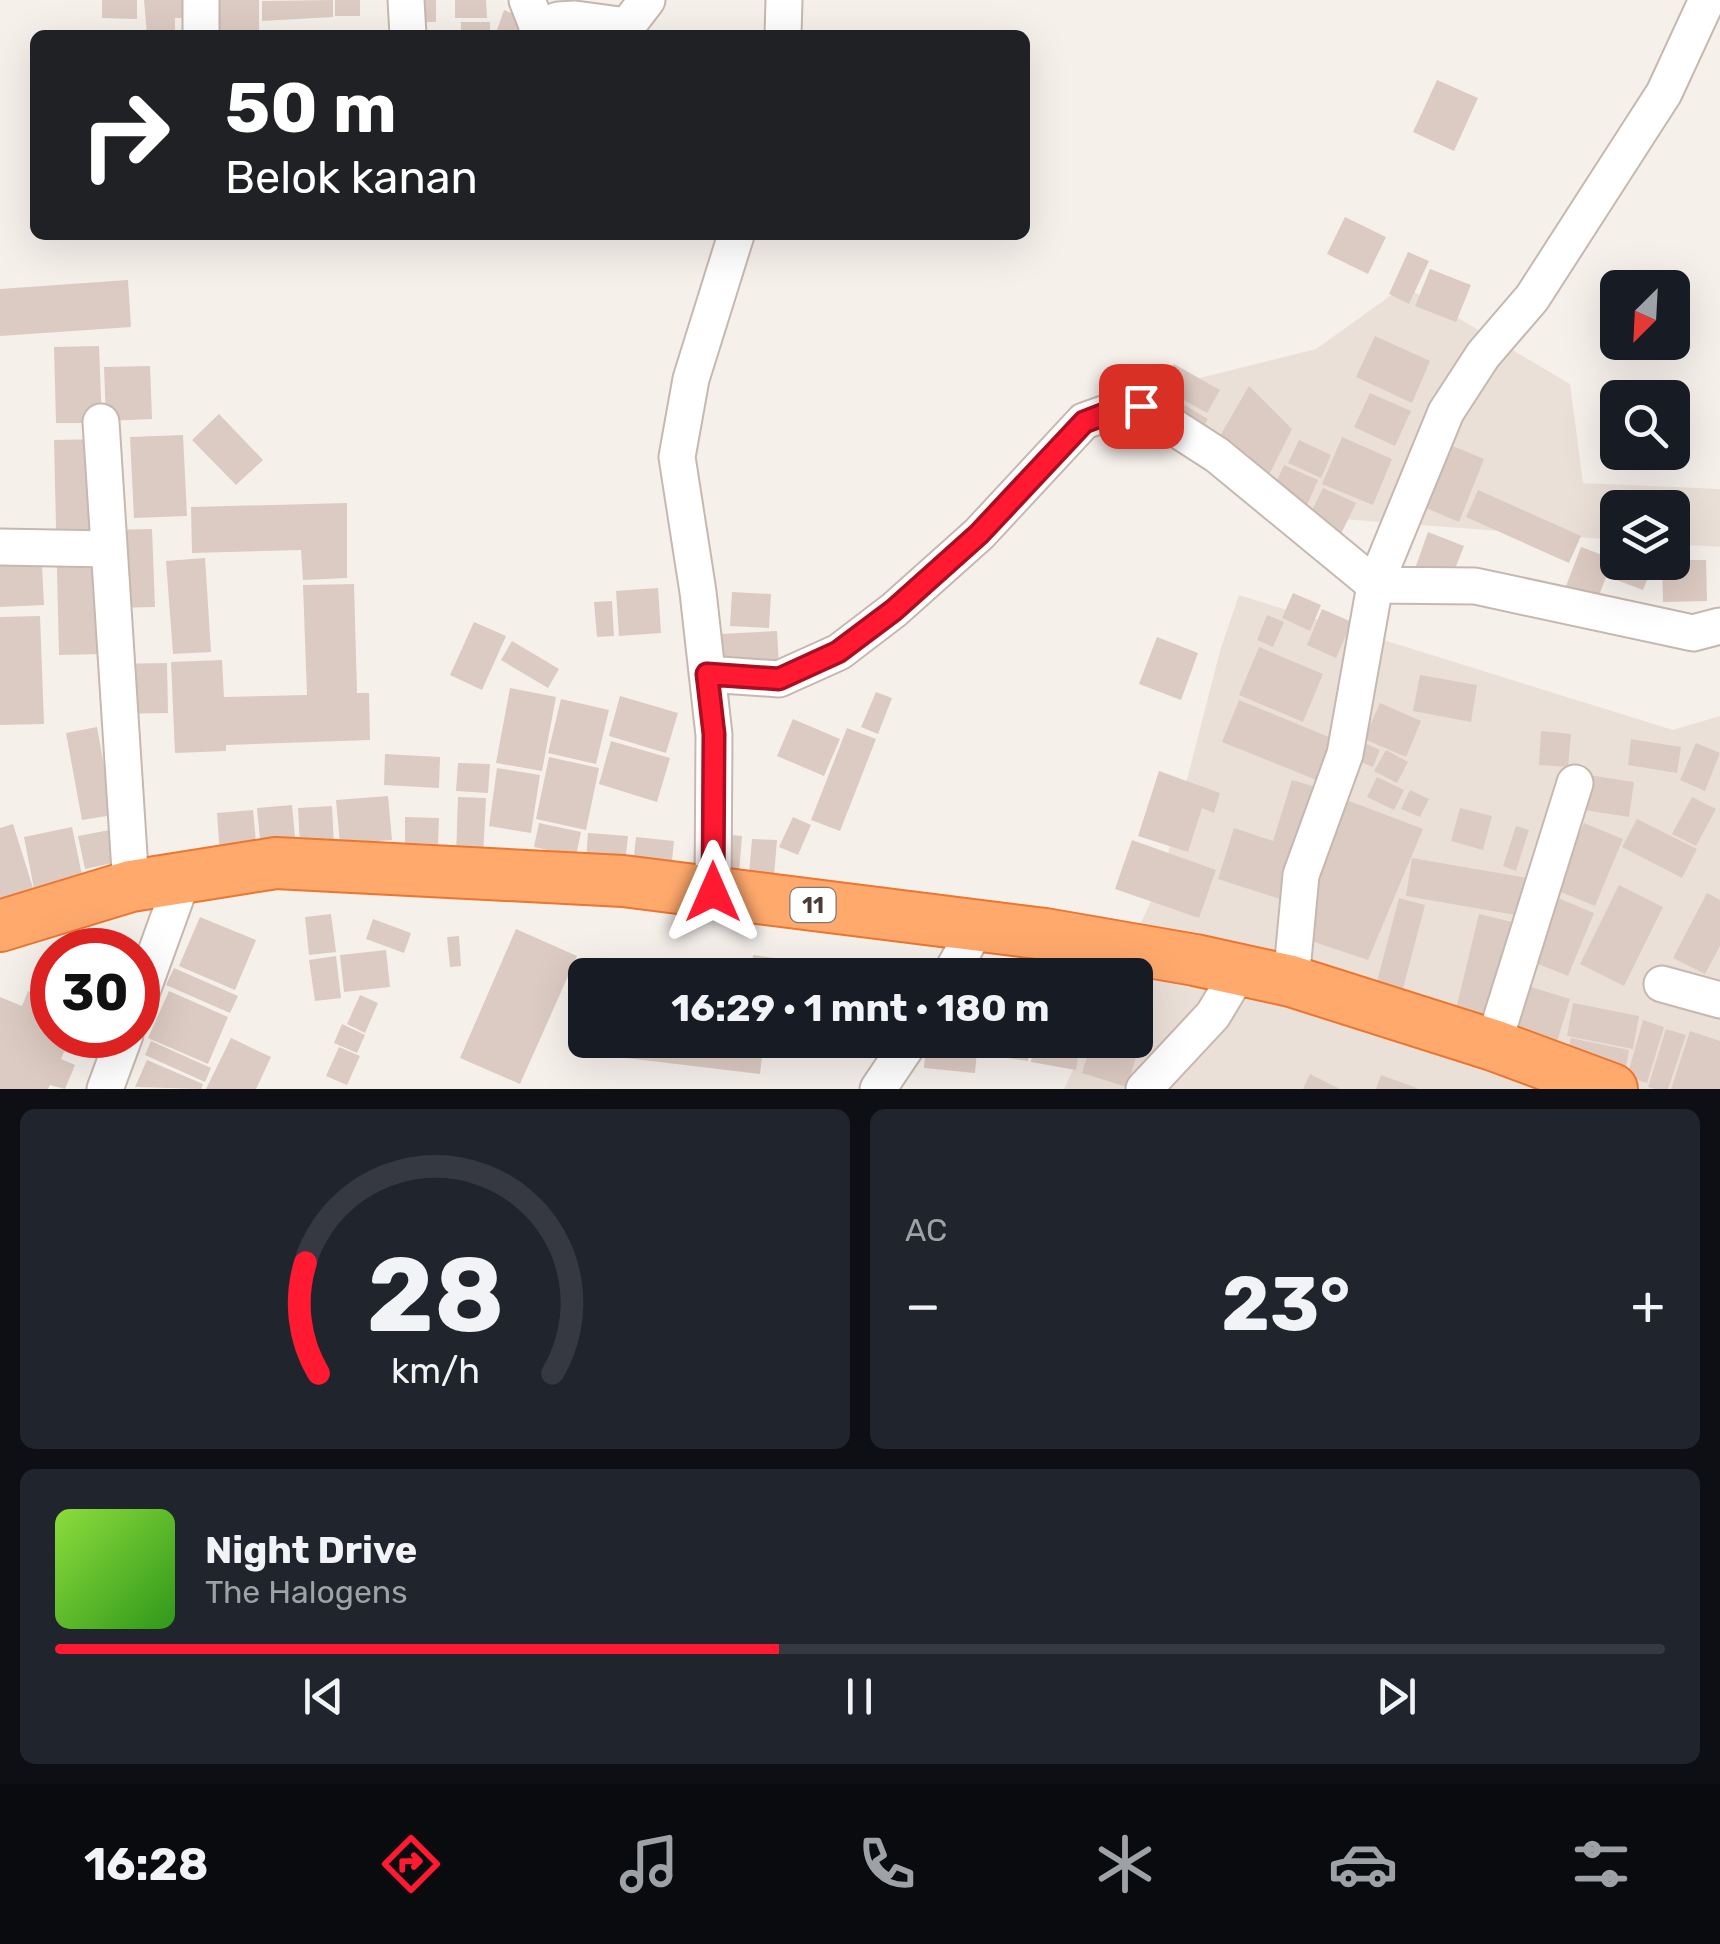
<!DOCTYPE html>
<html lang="id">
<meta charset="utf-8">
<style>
:root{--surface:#171b24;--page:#20242c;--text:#f1f3f6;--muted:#9ea1a6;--line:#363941;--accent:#ff1931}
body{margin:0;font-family:Rubik,sans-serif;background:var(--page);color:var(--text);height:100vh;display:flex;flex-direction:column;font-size:38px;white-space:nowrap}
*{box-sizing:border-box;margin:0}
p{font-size:32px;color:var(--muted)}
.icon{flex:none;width:55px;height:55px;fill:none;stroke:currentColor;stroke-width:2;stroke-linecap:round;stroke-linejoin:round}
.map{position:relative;height:1089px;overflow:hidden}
.sheet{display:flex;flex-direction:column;gap:20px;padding:20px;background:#0d0f14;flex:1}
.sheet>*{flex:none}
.hud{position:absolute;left:30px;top:30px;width:1000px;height:210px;border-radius:15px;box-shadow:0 10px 40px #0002;background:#202124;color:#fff;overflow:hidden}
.needle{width:65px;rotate:204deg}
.fabs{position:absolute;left:1600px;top:270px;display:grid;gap:20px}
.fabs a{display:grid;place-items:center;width:90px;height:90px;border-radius:15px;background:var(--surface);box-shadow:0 10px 40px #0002;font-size:50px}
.speed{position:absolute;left:30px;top:928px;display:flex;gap:20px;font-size:50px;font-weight:700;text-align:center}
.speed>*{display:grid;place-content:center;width:130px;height:130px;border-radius:50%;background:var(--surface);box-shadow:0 10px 40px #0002;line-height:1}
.speed .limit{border:15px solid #d22;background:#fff;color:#111}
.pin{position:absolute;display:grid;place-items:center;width:85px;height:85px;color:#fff;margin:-42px;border-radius:20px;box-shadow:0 5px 15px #0006}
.me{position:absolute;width:110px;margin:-55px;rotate:0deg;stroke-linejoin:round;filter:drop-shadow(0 0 8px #0008)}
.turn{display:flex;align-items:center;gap:35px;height:210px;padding:0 30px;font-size:45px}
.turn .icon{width:130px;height:130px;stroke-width:2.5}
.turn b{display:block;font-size:70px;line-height:85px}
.big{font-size:75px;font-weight:700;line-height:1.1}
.sheet .widget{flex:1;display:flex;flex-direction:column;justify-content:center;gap:15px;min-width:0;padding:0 35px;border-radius:15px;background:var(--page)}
.sheet .dial{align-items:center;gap:0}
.dial svg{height:260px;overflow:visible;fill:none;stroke:var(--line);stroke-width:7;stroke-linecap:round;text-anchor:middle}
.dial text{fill:var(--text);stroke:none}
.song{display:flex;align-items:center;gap:30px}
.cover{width:120px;height:120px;border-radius:15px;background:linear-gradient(135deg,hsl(90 70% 55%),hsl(110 70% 35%))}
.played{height:10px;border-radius:5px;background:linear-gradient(90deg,var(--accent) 45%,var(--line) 45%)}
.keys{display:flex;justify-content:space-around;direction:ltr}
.heat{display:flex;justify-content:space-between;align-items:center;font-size:55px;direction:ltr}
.sheet .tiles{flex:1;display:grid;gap:20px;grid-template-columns:1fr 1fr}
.widget:last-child{grid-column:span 2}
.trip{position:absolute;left:568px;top:958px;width:585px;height:100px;border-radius:15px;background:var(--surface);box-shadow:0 10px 40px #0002;font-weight:700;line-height:100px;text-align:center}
.dock{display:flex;height:160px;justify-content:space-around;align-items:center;background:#090b0e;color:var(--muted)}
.dock .icon{width:70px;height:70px}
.dock .active{color:var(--accent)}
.dock b{font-size:45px;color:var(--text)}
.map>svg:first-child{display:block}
.residential{fill:#ebe0d8}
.building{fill:#dccbc2}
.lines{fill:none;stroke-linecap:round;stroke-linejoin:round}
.minor-casing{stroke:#c6b8af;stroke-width:39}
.highway-casing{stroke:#ec762f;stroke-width:54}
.minor{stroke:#fff;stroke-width:35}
.highway{stroke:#ffa96d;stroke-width:50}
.route-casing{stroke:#a61020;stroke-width:25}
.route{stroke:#ff1931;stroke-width:18}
.labels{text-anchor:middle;stroke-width:8;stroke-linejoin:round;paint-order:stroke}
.shield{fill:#fff;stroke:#827873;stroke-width:2.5}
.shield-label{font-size:22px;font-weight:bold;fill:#4c3e37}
</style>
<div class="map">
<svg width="1720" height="1089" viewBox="0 0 1720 1089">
<rect width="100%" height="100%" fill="#f6f0eb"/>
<!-- residential -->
<path class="residential" d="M1404,286L1570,384L1583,483L1720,489V547L1673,544L1672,508H1618L1617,540L1301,516L1135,394L1316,349Z
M1239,595L1673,730L1720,716V1089H1064L1087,1040H1135V975H1117L1162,877L1220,651Z"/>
<!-- building -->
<path class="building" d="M102,0H137V19L102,18Z
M144,0H185V18H175V35H147Z
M219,0H259V35H219Z
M333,0V17L262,21V1Z
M335,0H360V16H335Z
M419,0H436V22H419Z
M455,0H486L487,18H455Z
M504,10L529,20L523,35H509L497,30Z
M461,22H490V35H461Z
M1437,80L1478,98L1454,151L1413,132Z
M1345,217L1386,237L1368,274L1327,254Z
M1408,252L1429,261L1409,304L1389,294Z
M1430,269L1471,285L1456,322L1415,306Z
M128,280L131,327L0,336V289Z
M1375,336L1430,361L1412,403L1356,377Z
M99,346L102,423H56L54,347Z
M1174,364L1220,390L1207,413L1161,387Z
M150,366L152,419L106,421L104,367Z
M1249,386L1292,429L1261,491L1217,441Z
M1370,393L1411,411L1395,446L1354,427Z
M1165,394L1208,419L1197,438L1153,413Z
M219,414L263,460L236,485L192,440Z
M183,435L187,516L134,518L130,437Z
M1342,437L1392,459L1373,505L1322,484Z
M101,439L106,654L59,655L54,440Z
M1299,440L1331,455L1321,478L1288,463Z
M1443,442L1484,459L1459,522L1417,504Z
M1284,465L1318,480L1303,514L1269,498Z
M1323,488L1356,503L1339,538L1306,522Z
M1478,490L1581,536L1569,563L1466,517Z
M347,503V578L303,580L301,550L192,553L191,507Z
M152,529L155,607L111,608L108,530Z
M1428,532L1464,546L1451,579L1416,566Z
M41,545L44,605L0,607V547Z
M1581,547L1613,559L1593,611L1561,599Z
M205,558L211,652L173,654L166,561Z
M1672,560H1706L1707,601L1663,602L1662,562H1672Z
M1617,562L1653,566L1643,590L1611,578Z
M354,584L357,693H369L370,740L226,745V751L175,753L171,662L222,660L224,697L307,695L303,585Z
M658,588L661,633L619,636L616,591Z
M732,592L771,594L769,628L730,626Z
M1293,593L1321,605L1310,631L1282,618Z
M612,601L614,636L597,637L594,602Z
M1322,609L1352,622L1336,658L1307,645Z
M1267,615L1284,622L1273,647L1257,640Z
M40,616L44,724L0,725V617Z
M474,622L506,636L482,690L450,675Z
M777,631L779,666L722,669L720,634Z
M1157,637L1198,653L1181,700L1139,684Z
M512,641L559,669L548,688L501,660Z
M1259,647L1323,674L1303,722L1239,695Z
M167,663L168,713L113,714L112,664Z
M1420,675L1477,685L1471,722L1413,711Z
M510,688L556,697L542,771L496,763Z
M876,692L892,698L878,734L861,727Z
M620,696L678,713L666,753L609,736Z
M561,699L609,710L596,764L548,753Z
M1239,700L1341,742L1324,783L1222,742Z
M1380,703L1421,721L1406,757L1364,739Z
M793,719L840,739L824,776L777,756Z
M97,727L113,815L82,820L66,733Z
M847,728L876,739L840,831L811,820Z
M1541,731L1571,734L1568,767L1539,765Z
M1631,739L1681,747L1677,773L1628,765Z
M1358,740L1380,750L1373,767L1350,758Z
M611,741L670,758L657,802L599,784Z
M1696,743L1720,753L1705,791L1680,780Z
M1386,750L1408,762L1397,783L1374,771Z
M385,754L440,757L439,788L384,785Z
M549,757L599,768L586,830L536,819Z
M458,763L490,764L488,793L456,791Z
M497,768L540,775L531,833L489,826Z
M1159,771L1220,793L1214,813L1202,808L1188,852L1138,836Z
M1563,771L1634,782L1629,817L1558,806Z
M1377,777L1404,790L1394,810L1367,797Z
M1292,780L1323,789L1286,901L1218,879L1234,828L1273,841Z
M1410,790L1429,799L1420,817L1401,809Z
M388,796L392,840L340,844L336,800Z
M458,797L486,798L483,858L456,857Z
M1692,797L1716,809L1696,846L1672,834Z
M1344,799L1423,829L1368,960L1299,937Z
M292,805L296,847L261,850L257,808Z
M332,806L334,845L300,847L298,808Z
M1460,808L1492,816L1483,850L1451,841Z
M253,810L257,852L220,854L217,813Z
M405,817L439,818L438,844L405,843Z
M793,817L811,825L798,855L779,847Z
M1637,819L1697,849L1682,878L1622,847Z
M539,823L581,832L576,856L534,847Z
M1584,823L1623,839L1595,906L1556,890Z
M13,824L34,891L0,902V828Z
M1516,826L1529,830L1516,871L1503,866Z
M72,827L83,880L34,889L24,837Z
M115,829L122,861L85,869L78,836Z
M588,833L628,836L625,864L586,861Z
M720,834L742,836L739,872L717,871Z
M636,837L674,841L671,870L633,866Z
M752,839L777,840L774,876L749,874Z
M1132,840L1216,870L1199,918L1115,889Z
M1412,858L1528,878L1521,916L1406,896Z
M1619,885L1663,907L1624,986L1580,964Z
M1707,893L1720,900V946L1705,974L1673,958Z
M1548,894L1594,913L1568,976L1521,957Z
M1399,898L1425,905L1400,1000L1374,993Z
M331,914L336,952L309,955L305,917Z
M1479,914L1516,923L1492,1025L1454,1017Z
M200,917L256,940L235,990L179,966Z
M373,919L411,933L404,953L366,939Z
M516,929L577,956L520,1084L460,1058Z
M459,936L461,966L450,967L447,937Z
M386,950L390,987L344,992L340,955Z
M753,955L795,961L793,975H751Z
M336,956L341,998L315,1001L309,960Z
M576,967L615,971L614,975H585V1007L572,1006Z
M174,968L238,996L230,1013L166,985Z
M1518,983L1570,999L1556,1045L1504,1029Z
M52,984V1035H71L61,1059L75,1065L65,1089L50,1085L48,1089H0V997L22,1006L28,991L46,999Z
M169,991L228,1017L208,1064L148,1038Z
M360,995L378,1003L365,1033L347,1024Z
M1573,1003L1639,1016L1633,1049L1567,1036Z
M1643,1020L1664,1027L1647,1083L1627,1077Z
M342,1024L365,1035L357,1053L334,1043Z
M1666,1029L1686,1035L1668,1089H1655L1648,1087Z
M1690,1031L1720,1041V1089H1671Z
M231,1038L271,1057L256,1089H206Z
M1571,1038L1629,1050L1625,1072L1566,1060Z
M586,1040H764L760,1074L584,1053Z
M926,1040H978L975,1073L924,1068Z
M982,1040H1031L1028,1061L980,1054Z
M1035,1040H1081L1076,1070L1031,1062Z
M1092,1040H1114L1139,1047L1127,1087L1082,1073Z
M151,1041L211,1068L205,1082L145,1055Z
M339,1047L360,1056L347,1085L326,1076Z
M147,1060L203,1084L201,1089L135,1087Z
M1310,1074L1340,1089H1303Z
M1381,1075L1417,1088V1089H1376Z"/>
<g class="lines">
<defs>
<path id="minor" d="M406,0L408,35
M527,0L538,28
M201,35V0
M536,35L538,28L558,20L575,19L627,26L647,0
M783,35L784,0
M101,422L131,886
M0,547L109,549
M707,674L779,679L839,652L894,610L979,534L1084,421L1115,410L1141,406L1217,455L1375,585L1475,586L1693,633L1720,626
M713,892L714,735L698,592L677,457L691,379L736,235
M950,975L978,925
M1291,981L1301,875L1345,754L1375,585L1446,412L1483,355L1532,298L1664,93L1707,0
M1662,984L1720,1000
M138,1002L183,878
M1493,1045L1575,783
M105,1089L125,1035
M878,1089L911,1040
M1144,1089L1213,1015L1240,970"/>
<path id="highway" d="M0,926L131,886L276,863L623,881L1045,934L1195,960L1291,981L1493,1045L1612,1089"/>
</defs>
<!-- minor casing -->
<use href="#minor" class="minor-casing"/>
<!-- highway casing -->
<use href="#highway" class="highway-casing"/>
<!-- minor -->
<use href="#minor" class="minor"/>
<!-- highway -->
<use href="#highway" class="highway"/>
</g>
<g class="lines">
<defs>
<path id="route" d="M713,892L714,734L707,674L779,679L838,652L894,610L979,534L1084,422L1115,410L1141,406"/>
</defs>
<!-- route casing -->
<use href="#route" class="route-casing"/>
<!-- route -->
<use href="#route" class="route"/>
</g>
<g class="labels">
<!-- shield labels -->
<rect class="shield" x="790.5" y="888" width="45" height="34" rx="8"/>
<g class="shield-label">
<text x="813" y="913">11</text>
</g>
</g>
</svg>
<div class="fabs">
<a><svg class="needle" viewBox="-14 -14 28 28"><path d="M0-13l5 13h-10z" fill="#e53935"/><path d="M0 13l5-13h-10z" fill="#9ea1a6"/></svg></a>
<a><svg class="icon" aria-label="search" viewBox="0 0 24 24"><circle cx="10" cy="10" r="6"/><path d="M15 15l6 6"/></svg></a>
<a><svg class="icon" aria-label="layers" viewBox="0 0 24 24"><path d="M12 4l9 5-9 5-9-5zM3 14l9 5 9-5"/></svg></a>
</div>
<div class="speed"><div class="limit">30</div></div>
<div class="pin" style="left:1141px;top:406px;background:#d93025"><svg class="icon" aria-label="arrive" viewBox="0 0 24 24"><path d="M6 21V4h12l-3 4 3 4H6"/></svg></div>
<svg class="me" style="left:713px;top:892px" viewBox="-20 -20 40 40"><path d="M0-17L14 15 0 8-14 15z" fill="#ff1931" stroke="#fff" stroke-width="4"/></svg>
<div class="trip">16:29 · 1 mnt · 180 m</div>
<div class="hud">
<div class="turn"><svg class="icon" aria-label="right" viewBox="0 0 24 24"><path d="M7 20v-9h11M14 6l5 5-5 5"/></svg><div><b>50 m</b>Belok kanan</div></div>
</div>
</div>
<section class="sheet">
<div class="tiles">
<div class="widget dial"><svg viewBox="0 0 100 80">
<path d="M14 69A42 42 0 1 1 86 69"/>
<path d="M14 69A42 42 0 0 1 10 35" stroke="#ff1931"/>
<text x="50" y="56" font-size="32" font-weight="700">28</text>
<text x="50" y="72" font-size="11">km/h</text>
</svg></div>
<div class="widget"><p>AC</p>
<div class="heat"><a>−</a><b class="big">23°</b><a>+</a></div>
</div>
<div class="widget">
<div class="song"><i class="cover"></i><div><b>Night Drive</b><p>The Halogens</p></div></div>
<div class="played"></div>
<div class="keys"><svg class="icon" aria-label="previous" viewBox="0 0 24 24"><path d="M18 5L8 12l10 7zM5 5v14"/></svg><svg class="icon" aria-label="pause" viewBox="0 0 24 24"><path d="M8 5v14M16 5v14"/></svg><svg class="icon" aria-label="next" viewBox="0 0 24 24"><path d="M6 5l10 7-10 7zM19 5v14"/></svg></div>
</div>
</div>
</section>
<nav class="dock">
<b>16:28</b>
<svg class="icon active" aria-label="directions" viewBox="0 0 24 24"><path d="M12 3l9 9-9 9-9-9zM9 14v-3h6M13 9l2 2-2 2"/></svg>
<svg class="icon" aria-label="music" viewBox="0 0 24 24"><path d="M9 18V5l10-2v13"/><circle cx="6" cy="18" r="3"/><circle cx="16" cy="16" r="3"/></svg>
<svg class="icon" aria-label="phone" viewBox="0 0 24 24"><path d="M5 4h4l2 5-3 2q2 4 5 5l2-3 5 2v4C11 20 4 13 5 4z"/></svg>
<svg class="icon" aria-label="climate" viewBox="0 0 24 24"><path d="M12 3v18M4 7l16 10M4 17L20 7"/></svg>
<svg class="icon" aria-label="car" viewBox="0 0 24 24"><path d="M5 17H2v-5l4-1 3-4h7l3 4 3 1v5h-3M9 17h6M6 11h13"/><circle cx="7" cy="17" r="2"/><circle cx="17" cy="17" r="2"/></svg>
<svg class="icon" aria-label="filters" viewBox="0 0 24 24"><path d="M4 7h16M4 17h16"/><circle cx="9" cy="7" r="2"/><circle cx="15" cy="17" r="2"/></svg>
</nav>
